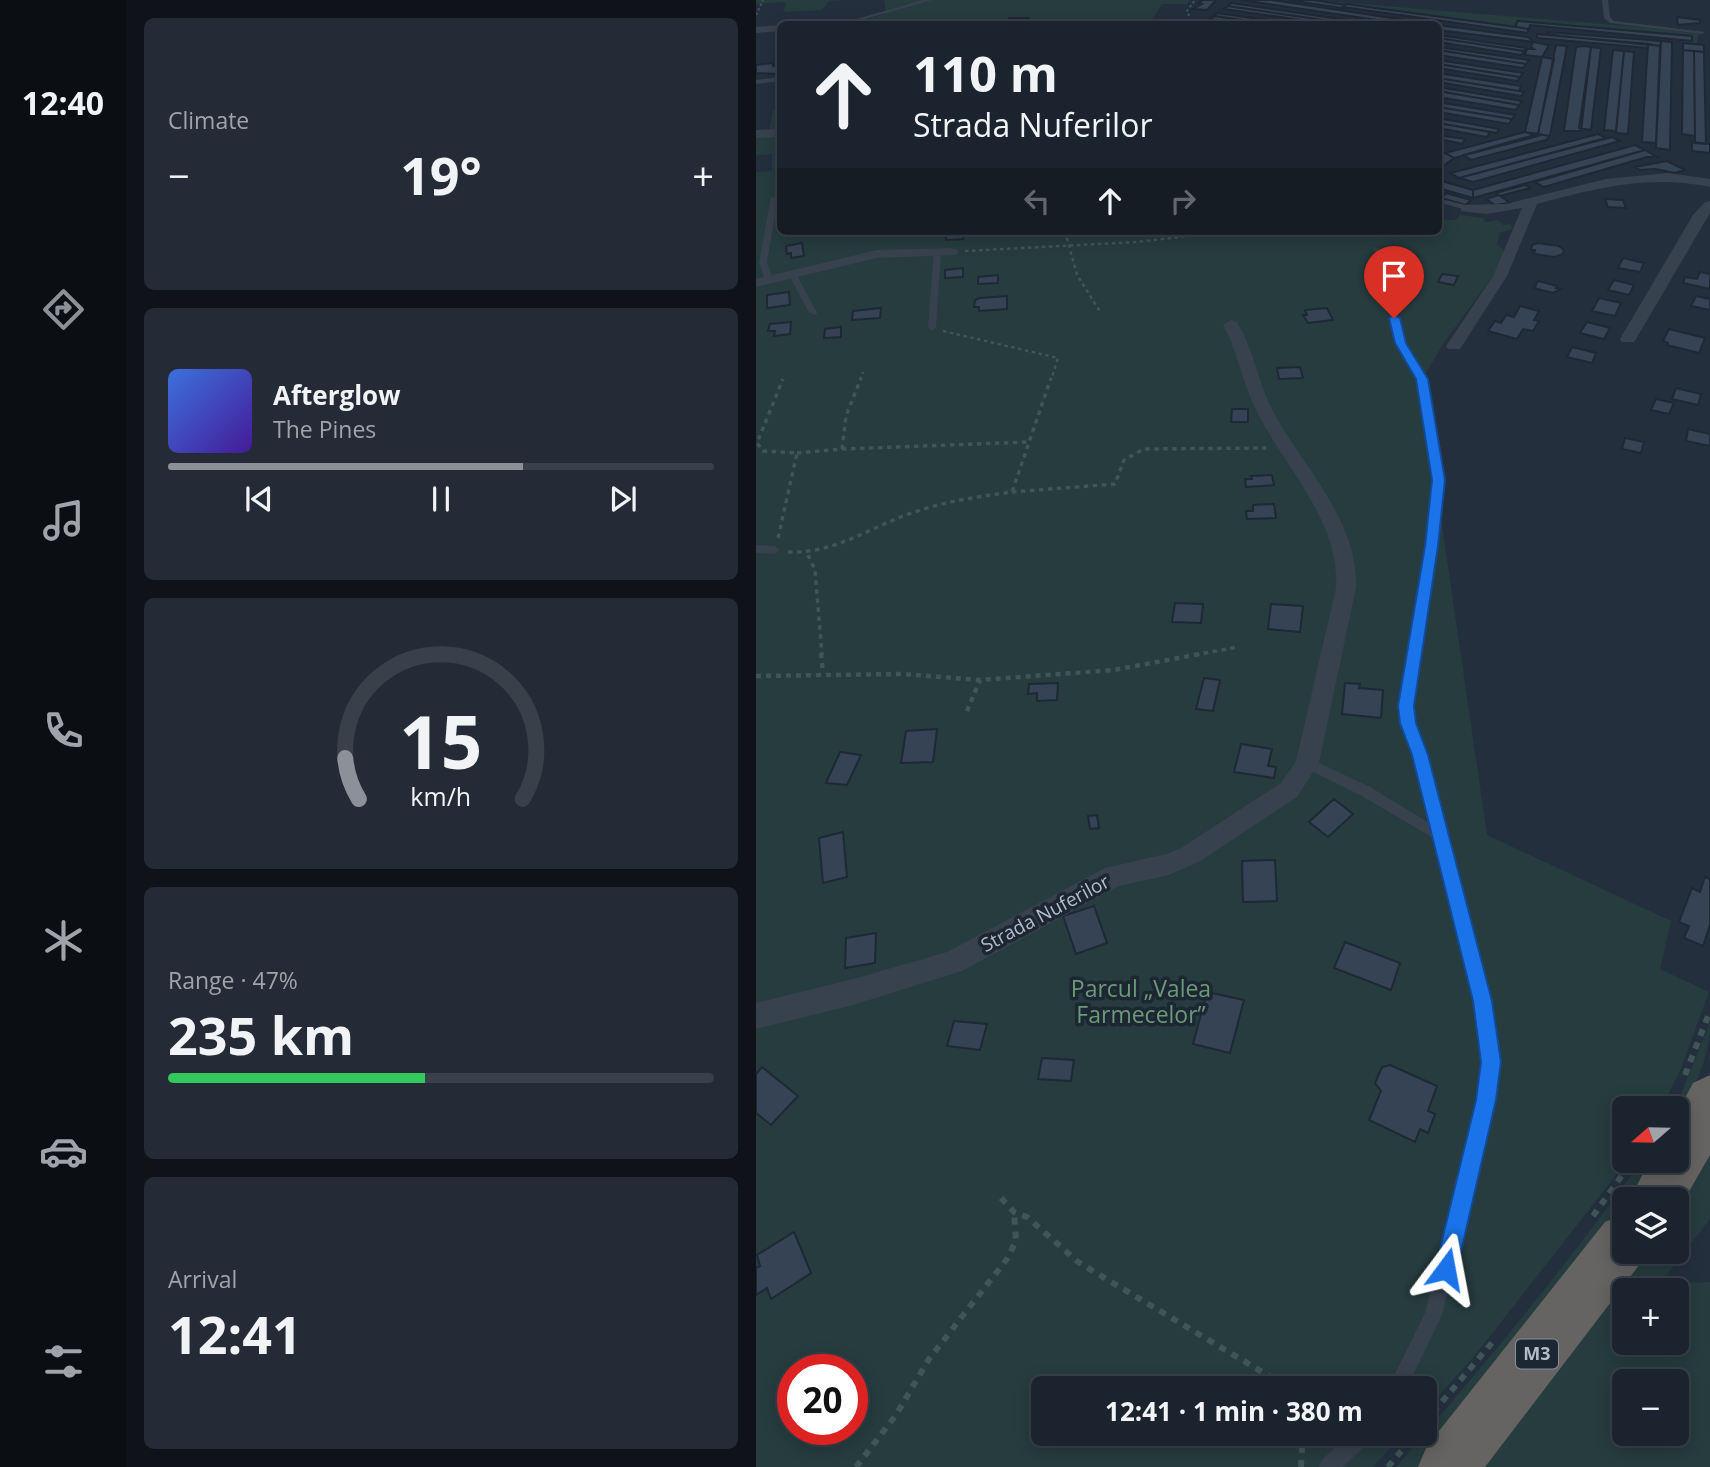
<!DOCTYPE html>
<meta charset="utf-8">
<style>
:root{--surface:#1b232e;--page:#242b36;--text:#f1f3f6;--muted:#a0a4aa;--line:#39404a;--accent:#8c9099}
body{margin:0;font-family:"Open Sans",sans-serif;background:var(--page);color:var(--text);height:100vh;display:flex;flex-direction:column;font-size:26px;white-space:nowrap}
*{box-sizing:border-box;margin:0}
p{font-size:23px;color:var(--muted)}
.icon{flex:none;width:38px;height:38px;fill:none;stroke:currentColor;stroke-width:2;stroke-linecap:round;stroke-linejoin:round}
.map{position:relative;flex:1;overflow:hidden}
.side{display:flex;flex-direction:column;gap:18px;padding:18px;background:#0f1319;width:630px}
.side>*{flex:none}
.hud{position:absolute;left:21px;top:21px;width:665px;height:214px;border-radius:10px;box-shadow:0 4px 18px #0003,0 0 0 2px var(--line);background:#1b232e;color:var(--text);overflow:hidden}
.needle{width:46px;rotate:250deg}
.fabs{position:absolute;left:856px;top:1096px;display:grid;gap:14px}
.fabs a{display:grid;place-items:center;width:77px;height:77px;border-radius:10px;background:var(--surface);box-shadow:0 4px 18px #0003,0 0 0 2px var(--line);font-size:35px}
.speed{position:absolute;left:21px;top:1354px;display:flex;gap:14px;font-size:35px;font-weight:700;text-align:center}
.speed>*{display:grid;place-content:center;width:91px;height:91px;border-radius:50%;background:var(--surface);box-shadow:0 4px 18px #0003,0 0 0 2px var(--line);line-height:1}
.speed .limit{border:10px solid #d22;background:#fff;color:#111}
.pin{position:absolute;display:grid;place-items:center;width:60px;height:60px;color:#fff;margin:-72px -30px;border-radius:50% 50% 50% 0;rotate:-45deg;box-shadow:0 0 7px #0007}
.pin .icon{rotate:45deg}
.me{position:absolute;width:77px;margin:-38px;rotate:13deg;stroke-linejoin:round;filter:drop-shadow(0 0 5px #0008)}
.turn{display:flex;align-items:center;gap:24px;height:147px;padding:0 21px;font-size:32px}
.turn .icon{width:91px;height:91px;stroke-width:2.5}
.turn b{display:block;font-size:49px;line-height:60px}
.lanes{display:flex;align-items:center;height:66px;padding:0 21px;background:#0003;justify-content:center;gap:35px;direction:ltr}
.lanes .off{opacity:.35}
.big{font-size:52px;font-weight:700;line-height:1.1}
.side .widget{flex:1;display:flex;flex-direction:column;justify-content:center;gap:10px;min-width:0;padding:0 24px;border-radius:10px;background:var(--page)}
.side .dial{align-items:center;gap:0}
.dial svg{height:182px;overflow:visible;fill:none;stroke:var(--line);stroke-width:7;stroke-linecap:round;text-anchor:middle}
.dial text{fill:var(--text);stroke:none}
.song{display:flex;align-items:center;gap:21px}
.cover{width:84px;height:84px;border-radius:10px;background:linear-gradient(135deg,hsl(220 70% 55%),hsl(260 70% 35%))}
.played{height:7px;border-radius:4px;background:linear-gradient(90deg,var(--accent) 65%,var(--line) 65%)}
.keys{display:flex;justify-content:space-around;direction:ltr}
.heat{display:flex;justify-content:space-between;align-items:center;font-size:38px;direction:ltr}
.charge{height:10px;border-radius:5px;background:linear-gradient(90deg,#34c759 47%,var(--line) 0)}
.trip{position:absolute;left:275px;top:1376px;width:406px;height:70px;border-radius:10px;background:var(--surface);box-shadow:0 4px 18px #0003,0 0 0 2px var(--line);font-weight:700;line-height:70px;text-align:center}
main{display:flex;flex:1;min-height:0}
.menu{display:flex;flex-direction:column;width:126px;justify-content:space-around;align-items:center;background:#0b0e12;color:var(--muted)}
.menu .icon{width:49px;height:49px}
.menu .on{color:var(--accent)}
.menu b{font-size:32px;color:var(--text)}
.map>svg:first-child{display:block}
.green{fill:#263c3f;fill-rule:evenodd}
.building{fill:#364354;stroke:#1f2835;stroke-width:2}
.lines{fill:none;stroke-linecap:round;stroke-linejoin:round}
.path-far4{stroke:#3f5557;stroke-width:2;stroke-dasharray:2.5 2.5;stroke-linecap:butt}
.path-far3{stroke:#3f5557;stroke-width:2.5;stroke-dasharray:3.5 3.5;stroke-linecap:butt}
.path-far2{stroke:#3f5557;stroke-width:3.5;stroke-dasharray:4.5 4.5;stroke-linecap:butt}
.path-far1{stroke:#3f5557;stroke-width:4.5;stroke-dasharray:5 5;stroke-linecap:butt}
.path{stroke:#3f5557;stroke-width:6;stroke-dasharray:7 7;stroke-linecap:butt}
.service{fill:#38414e;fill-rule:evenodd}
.minor{fill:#38414e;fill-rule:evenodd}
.trunk{fill:#656462;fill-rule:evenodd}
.route{fill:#1a73e8;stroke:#114b97;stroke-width:2}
.labels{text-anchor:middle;stroke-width:7;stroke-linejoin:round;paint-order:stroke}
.shield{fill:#1d2633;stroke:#878f9c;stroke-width:2}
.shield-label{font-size:18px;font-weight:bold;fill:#b4bcc9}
.street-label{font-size:19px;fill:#b4bcc9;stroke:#1d2633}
.near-park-label{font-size:23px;fill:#6b9a76;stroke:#1d2633}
</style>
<main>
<nav class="menu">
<b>12:40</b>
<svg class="icon on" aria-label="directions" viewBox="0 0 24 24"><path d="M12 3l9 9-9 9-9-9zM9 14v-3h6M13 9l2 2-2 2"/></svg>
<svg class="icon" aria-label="music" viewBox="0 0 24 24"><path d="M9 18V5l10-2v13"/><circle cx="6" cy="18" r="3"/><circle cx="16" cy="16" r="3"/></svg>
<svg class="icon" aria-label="phone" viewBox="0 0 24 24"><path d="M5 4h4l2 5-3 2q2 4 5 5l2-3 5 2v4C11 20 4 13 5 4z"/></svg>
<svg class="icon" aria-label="climate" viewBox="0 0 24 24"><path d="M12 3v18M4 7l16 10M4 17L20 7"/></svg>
<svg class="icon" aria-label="car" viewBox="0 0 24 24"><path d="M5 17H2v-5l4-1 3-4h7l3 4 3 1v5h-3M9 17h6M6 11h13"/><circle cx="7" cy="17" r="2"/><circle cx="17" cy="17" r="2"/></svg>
<svg class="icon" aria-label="filters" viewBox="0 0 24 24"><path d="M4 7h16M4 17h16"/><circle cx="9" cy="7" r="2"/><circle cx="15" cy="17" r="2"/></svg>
</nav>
<section class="side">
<div class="widget"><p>Climate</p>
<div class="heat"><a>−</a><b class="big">19°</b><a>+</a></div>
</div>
<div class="widget">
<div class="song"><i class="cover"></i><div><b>Afterglow</b><p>The Pines</p></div></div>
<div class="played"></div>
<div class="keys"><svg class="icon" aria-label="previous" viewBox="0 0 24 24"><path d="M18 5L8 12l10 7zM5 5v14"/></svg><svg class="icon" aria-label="pause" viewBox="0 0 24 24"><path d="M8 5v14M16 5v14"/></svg><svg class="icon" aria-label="next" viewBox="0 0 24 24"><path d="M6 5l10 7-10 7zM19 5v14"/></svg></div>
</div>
<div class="widget dial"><svg viewBox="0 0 100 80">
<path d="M14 69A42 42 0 1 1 86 69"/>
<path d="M14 69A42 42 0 0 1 8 51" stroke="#8c9099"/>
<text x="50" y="56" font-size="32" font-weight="700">15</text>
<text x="50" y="72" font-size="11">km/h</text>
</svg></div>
<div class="widget"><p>Range · 47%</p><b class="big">235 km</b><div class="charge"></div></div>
<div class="widget"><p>Arrival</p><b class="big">12:41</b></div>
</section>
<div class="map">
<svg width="954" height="1467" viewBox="0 0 954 1467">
<rect width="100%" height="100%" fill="#242f3e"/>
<!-- green -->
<path class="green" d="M0,0H90L73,1L66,10L28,12L30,2L0,4Z
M128,0H434L431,4H406L397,18V24H98L130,13Z
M557,0L894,28L945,34L942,35L941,45L927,43V40L936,41V36L768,21L761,22L760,27Z
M24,109V231H682L683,219L700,220L704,215L727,218L730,222L742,220L747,225L755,224L756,229L744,233L741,245L748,250L739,273L687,344L661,389L670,415L731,835L915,921L904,969L953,992L926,1066L906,1108H868V1160H872L720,1354L669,1411L668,1388H287V1433H648L617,1467H0V172L16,171V154L0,155V132L13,131L17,110ZM37,1370H96V1430H37Z
M954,1023C954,1060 938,1087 921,1119L919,1108Z
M954,1153V1219L904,1284L954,1282V1467H724L887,1251H920L921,1202ZM868,1290H920V1342H868ZM868,1381H920V1433H868Z
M886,1160H897L874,1199H868V1209L848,1241L663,1467H640C726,1368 810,1267 886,1160Z"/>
<!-- building -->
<path class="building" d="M447,0H460L451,10L437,9L446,4L443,3Z
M485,0H516L676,24H648Z
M532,0H557L589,5L586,8Z
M475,3L618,24H595L472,6Z
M590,4L760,27L773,29L771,33L587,7Z
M472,6L595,24H572L468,9Z
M461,13L538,24H515L458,16Z
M458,16L515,24H491L454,19Z
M921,17L944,20V23L922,25Z
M253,18H273L274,23L253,24Z
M761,21L936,36V41L774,25L773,29L760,27Z
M682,25L772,37L778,42L682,30Z
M791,32L905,41L904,46L805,36L791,34Z
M781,34L892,44V48L781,38Z
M682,35L770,48L768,51L682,38Z
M682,38L768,51L765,55L682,42Z
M905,41L916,42L914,150L900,148Z
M777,42L793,45L786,57L769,55L771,49H778L775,47Z
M927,43L948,45V52L927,50Z
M892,44L904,46L900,143L886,142Z
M800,45L811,46L794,136L782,134Z
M826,46L835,47L825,131H808L820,47Z
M682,47L773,60L770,64L682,50Z
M835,47L845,48L835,130L823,128Z
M682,50L770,64L767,68L682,55Z
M857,50L868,51L860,131L848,130Z
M927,50L938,51L939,136L926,134Z
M868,51L878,52L872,134L860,133Z
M938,51L948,52L950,144L939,143Z
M786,57L798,59L782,134L769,132Z
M682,60L767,73L764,77L682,64Z
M17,63V66L21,65L23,74L0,73V65Z
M682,64L764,77L761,81L682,68Z
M682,73L765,86L763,91L682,78Z
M682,78L763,91L768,92L765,96L682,82Z
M682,87L766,101L763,105L682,91Z
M682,91L763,105L760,110L682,97Z
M682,102L759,115L756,119L682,107Z
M682,107L756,119L753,124L682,112Z
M682,118L743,129L741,133L682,123Z
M682,123L734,132L731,137L682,128Z
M769,132L782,136L698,158L689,153Z
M782,134L794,136L790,140L715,160L708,155Z
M842,134L850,138L703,178L695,173Z
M682,135L709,139L706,144L698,142L682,139Z
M856,137L864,141L717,182L703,178Z
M936,142L954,144V153L936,151Z
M879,145L889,150L717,198V190Z
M889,150L901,157H891L788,187L779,182Z
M689,153L698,158L687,166L682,164V155Z
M911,161L929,170L919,173L899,169L884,170L879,167Z
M682,180L717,190V198L682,188Z
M769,185L774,188L744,196L740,193Z
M690,193L715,200L710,205L685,198Z
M743,195L754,203L739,205L730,199Z
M849,199L867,200L870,208L852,207Z
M207,231V239L190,240V232Z
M46,243L48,256L35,258V253L31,254L30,246Z
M782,243L803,246L808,250L807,254L798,257L778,254L779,250H775L776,245Z
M867,258L888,263L884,272L862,268Z
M207,268V277L189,278V270Z
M944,272L954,274V289L927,283L929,277L941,279Z
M686,274L702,276L698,285L682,282Z
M242,275V283L222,284V277Z
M858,280L878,285L873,295L852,290Z
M782,281L801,286L800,288L805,289L797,293L778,288Z
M33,292L34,305L11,308V295Z
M251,296V309L223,311V307H218L219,300L224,298Z
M940,296L954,299V310L935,306Z
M843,298L865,303L859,316L836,311Z
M764,306L783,311L778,320L783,321L777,331L767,329L761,339L732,331L739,321L745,323L750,315L758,317Z
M125,308L124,318L96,320L97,311Z
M571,308L577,320L552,323L547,315H551L549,310Z
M35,322L34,334L18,336L19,331H12L14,324Z
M831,322L854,328L848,339L824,333Z
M85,327V337L68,338L69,329Z
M913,329L949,338L943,353L911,345L912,343L907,341Z
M816,347L840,353L836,363L811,357Z
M544,367L547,378L523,379L521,368Z
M920,388L945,394L942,405L916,399Z
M900,399L918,403L913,414L895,410Z
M476,409H492V422H475Z
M932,429L954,434V446L930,441Z
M869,438L888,442L885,453L866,449Z
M516,475L518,485L490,487L489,479H496L495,476Z
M518,504L520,518L491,519L490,511H497V505Z
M419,603L447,604L445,623L416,622Z
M515,604L547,606L544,632L512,629Z
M448,678L464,680L457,711L440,709Z
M302,683L301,700L281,701V693L272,694L273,684Z
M589,683L604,684L603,688L627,690L625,718L586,714Z
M181,729L177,762L145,763L150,731Z
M485,744L516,749L512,766L520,767L518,778L478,772Z
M84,752L105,755L91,785L70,783Z
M578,799L597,814L572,837L553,822Z
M341,815L343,828L334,829L332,816Z
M87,832L91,877L67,883L63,838Z
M519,860L521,901L487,902L486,861Z
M949,877L954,879V925L947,946L928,938L933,926L923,922L936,888L944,892Z
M338,906L351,943L320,954L307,916Z
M120,933L119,963L89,968L90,938Z
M589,942L644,963L635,990L578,968Z
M451,992L488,1000L474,1053L437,1044Z
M198,1021L231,1024L224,1050L191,1046Z
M286,1058L318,1060L315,1081L282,1079Z
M634,1065L681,1086L672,1111L679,1114L672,1133L664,1129L659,1142L613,1120L625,1091L619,1083L626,1067Z
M6,1067L42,1096L15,1125L0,1113V1074Z
M38,1232L55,1273L15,1299L11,1288L0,1295V1268L4,1266L1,1255Z"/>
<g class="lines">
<!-- path-far4 -->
<path class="path-far4" d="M0,15L7,0
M433,16L431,11L439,0"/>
<!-- path-far3 -->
<path class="path-far3" d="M309,231L321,275L345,313
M209,251L381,242L474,231
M187,331L302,358L295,380
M104,380L107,372"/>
<!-- path-far2 -->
<path class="path-far2" d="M86,449L273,442
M41,453L86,449L90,416L105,378
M256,492L359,484L368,460L388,449L510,448
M22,538L41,453L7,451L1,443L27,379
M32,552C76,554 110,530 150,515C184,502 220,497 256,492L295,378
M52,555L59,570L66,655
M439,655L482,647"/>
<!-- path-far1 -->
<path class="path-far1" d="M65,653L67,673
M0,676L146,674L224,680L358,670L449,653
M211,711L224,680"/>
<!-- path -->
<path class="path" d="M929,1075L954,1011
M245,1198L258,1212L271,1217L322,1262L533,1388
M837,1216L877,1160
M668,1423L740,1338
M100,1467L140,1415L173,1359L251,1259L260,1241L258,1212
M545,1467L547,1433
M632,1467L660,1433"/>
<!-- service -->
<path class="service" d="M167,0H176L95,23L90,22Z
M846,0H852L854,17L858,21L949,32L946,34L854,23L848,18Z
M24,77V81L0,84V80Z
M15,197L22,199L11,262L17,280L13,282L9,280L3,262Z
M682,198L713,206L714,208L710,210L682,202Z
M617,247L624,249L649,343L670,379L688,480L681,546L656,706L658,723L670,755L734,1001L743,1062L738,1100L686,1315L651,1388H632L669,1313L722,1100L727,1062L720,1001L679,839L604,795L547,767L545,763L547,759H555L614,787L675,824L658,755L646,723L644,706L671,546L678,480L662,379L641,343Z
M178,250L185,252L180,328L176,331L172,328Z
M34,273L41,275L61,313L60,315L53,313L33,275Z
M0,545L19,546L24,550L19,554L0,553Z
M594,1433H617L615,1440L587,1467H563L566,1460Z"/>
<!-- minor -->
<path class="minor" d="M93,19L98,22L97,24H60L65,21Z
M24,25V31L0,33V27Z
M24,129V137L0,138V130Z
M912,173L954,179V187C894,174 839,188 781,204L751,276L704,349H692L690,346L737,276L766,208L730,214L705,211V205L750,204L850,179Z
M954,201V213L880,339L878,342H866L864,339L937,215L949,202Z
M195,248L200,249L202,252L200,255L121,258L0,287V279L121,250Z
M475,320L481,322C498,349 502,382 517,411C547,467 603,521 600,588L563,763L541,797L443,862L413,875L363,886L206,971L97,1005L0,1029V1003L97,979L191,952L349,868L410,854L425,848L525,783L540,761L580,588C584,520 528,467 500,410C486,382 482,351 467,325Z"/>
<!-- trunk -->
<path class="trunk" d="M954,1075V1155L920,1214V1199H874L894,1160H920V1115L937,1083Z
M868,1214V1251H890L887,1260L729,1467H662L671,1446L849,1222Z"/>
</g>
<!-- route -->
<path class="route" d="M638,315L644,318L650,343L672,379L689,480L682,546L658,706L660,723L672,755L736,1001L745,1062L740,1100L701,1269L698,1277L690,1281L682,1277L679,1269L720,1100L725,1062L717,1001L656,755L644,723L642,706L669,546L676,480L660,379L639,343L633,318Z"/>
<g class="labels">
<!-- shield labels -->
<rect class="shield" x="760" y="1339.5" width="42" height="29" rx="5"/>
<g class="shield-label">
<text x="781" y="1360">M3</text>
</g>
<!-- street labels -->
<g class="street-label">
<text transform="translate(289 913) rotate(-28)" y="7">Strada Nuferilor</text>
</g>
<!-- near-park labels -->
<g class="near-park-label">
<text x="385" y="997">Parcul „Valea<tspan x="385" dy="26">Farmecelor”</tspan></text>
</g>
</g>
</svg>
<div class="fabs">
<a><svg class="needle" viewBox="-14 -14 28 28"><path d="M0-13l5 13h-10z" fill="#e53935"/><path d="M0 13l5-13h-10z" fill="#a0a4aa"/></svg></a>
<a><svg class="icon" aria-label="layers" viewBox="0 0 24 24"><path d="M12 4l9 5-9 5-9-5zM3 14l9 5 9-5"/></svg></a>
<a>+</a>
<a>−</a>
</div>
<div class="speed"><div class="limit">20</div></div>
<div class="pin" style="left:638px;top:318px;background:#d93025"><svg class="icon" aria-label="arrive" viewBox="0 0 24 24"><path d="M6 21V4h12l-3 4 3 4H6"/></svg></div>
<svg class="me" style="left:690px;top:1269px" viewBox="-20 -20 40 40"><path d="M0-17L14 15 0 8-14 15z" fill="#1a73e8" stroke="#fff" stroke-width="4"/></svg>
<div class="trip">12:41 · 1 min · 380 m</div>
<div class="hud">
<div class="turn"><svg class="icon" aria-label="ahead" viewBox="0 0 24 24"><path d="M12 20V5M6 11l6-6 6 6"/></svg><div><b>110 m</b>Strada Nuferilor</div></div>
<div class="lanes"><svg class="icon off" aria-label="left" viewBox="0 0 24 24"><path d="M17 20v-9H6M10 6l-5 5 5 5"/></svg><svg class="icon" aria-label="ahead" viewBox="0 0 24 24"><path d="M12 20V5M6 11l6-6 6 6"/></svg><svg class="icon off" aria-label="right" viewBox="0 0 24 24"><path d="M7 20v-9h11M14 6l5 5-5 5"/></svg></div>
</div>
</div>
</main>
